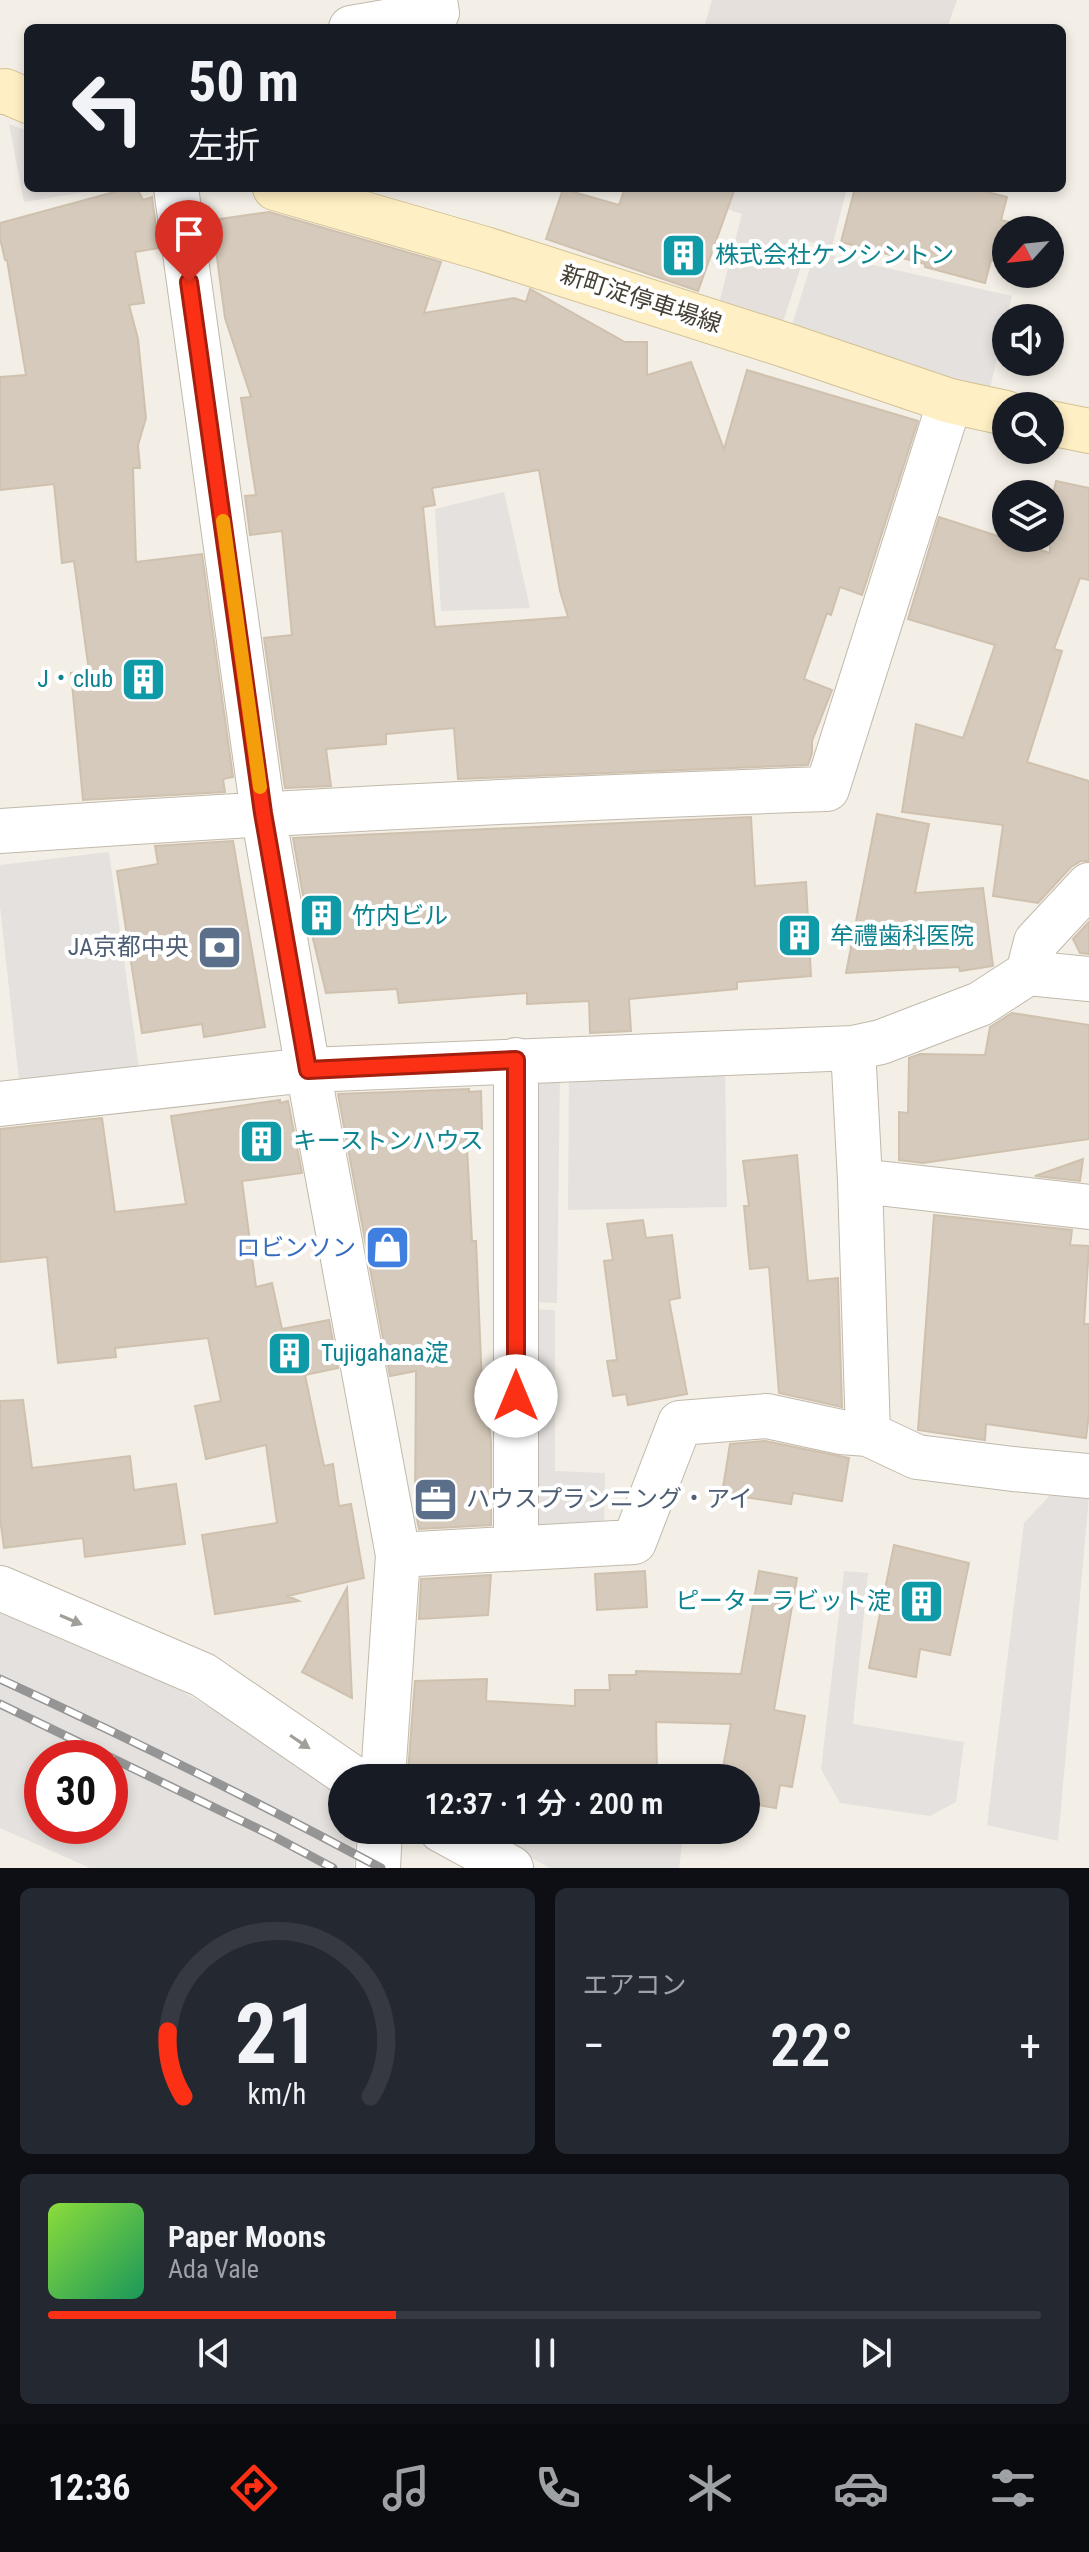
<!DOCTYPE html>
<html lang="ja">
<meta charset="utf-8">
<style>
:root{--surface:#171b24;--page:#242831;--text:#f1f3f6;--muted:#9ea1a6;--line:#363941;--accent:#fb3015}
body{margin:0;font-family:"Roboto Condensed","Noto Sans JP",sans-serif;background:var(--page);color:var(--text);height:100vh;display:flex;flex-direction:column;font-size:30px;white-space:nowrap}
*{box-sizing:border-box;margin:0}
p{font-size:26px;color:var(--muted)}
.icon{flex:none;width:44px;height:44px;fill:none;stroke:currentColor;stroke-width:2;stroke-linecap:round;stroke-linejoin:round}
.map{position:relative;height:1868px;overflow:hidden}
.details{display:flex;flex-direction:column;gap:20px;padding:20px;background:#0d0f14;flex:1}
.details>*{flex:none}
.top-card{position:absolute;left:24px;top:24px;width:1042px;height:168px;border-radius:12px;box-shadow:0 4px 12px #0003;background:#171b24;color:var(--text);overflow:hidden}
.needle{width:52px;rotate:243deg}
.controls{position:absolute;left:992px;top:216px;display:grid;gap:16px}
.controls a{display:grid;place-items:center;width:72px;height:72px;border-radius:50%;background:var(--surface);box-shadow:0 4px 12px #0003;font-size:40px}
.speed{position:absolute;left:24px;top:1740px;display:flex;gap:16px;font-size:40px;font-weight:700;text-align:center}
.speed>*{display:grid;place-content:center;width:104px;height:104px;border-radius:50%;background:var(--surface);box-shadow:0 4px 12px #0003;line-height:1}
.speed .limit{border:12px solid #d22;background:#fff;color:#111}
.pin{position:absolute;display:grid;place-items:center;width:68px;height:68px;color:#fff;margin:-82px -34px;border-radius:50% 50% 50% 0;rotate:-45deg;box-shadow:0 0 8px #0007}
.pin .icon{rotate:45deg}
.me{position:absolute;width:88px;margin:-44px;rotate:0deg;stroke-linejoin:round;filter:drop-shadow(0 0 6px #0008)}
.turn{display:flex;align-items:center;gap:28px;height:168px;padding:0 32px;font-size:36px}
.turn .icon{width:104px;height:104px;stroke-width:2.5}
.turn b{display:block;font-size:56px;line-height:68px}
.big{font-size:60px;font-weight:600;line-height:1.1}
.details .widget{flex:1;display:flex;flex-direction:column;justify-content:center;gap:12px;min-width:0;padding:0 28px;border-radius:12px;background:var(--page)}
.details .dial{align-items:center;gap:0}
.dial svg{height:208px;overflow:visible;fill:none;stroke:var(--line);stroke-width:7;stroke-linecap:round;text-anchor:middle}
.dial text{fill:var(--text);stroke:none}
.song{display:flex;align-items:center;gap:24px}
.cover{width:96px;height:96px;border-radius:12px;background:linear-gradient(135deg,hsl(90 70% 55%),hsl(150 70% 35%))}
.played{height:8px;border-radius:4px;background:linear-gradient(90deg,var(--accent) 35%,var(--line) 35%)}
.keys{display:flex;justify-content:space-around;direction:ltr}
.heat{display:flex;justify-content:space-between;align-items:center;font-size:44px;direction:ltr}
.details .tiles{flex:1;display:grid;gap:20px;grid-template-columns:1fr 1fr}
.widget:last-child{grid-column:span 2}
.trip{position:absolute;left:328px;top:1764px;width:432px;height:80px;border-radius:40px;background:var(--surface);box-shadow:0 4px 12px #0003;font-weight:600;line-height:80px;text-align:center}
.tab-bar{display:flex;height:128px;justify-content:space-around;align-items:center;background:#090b0e;color:var(--muted)}
.tab-bar .icon{width:56px;height:56px}
.tab-bar .selected{color:var(--accent)}
.tab-bar b{font-size:36px;color:var(--text)}
.map>svg:first-child{display:block}
.industrial{fill:#e5e0db}
.parking{fill:#e4e1de;fill-rule:evenodd}
.building{fill:#d5cabb;stroke:#cfc1ae;stroke-width:2;fill-rule:evenodd}
.lines{fill:none;stroke-linecap:round;stroke-linejoin:round}
.minor-casing{stroke:#c1b9ab;stroke-width:46}
.secondary-casing{stroke:#d3c195;stroke-width:46}
.minor{stroke:#fff;stroke-width:44}
.secondary{stroke:#ffefc4;stroke-width:44}
.rail-casing{stroke:#959595;stroke-width:9}
.rail{stroke:#fff;stroke-width:6;stroke-dasharray:18;stroke-linecap:butt}
.oneway{fill:#a29f9a}
.route-casing{stroke:#a31f0e;stroke-width:20}
.route{stroke:#fb3015;stroke-width:14}
.slow{stroke:#f59e0b;stroke-width:14}
.labels{text-anchor:middle;stroke-width:8;stroke-linejoin:round;paint-order:stroke}
.culture-label{font-size:24px;fill:#0d838f;stroke:#fff;text-anchor:start}
.street-label{font-size:24px;fill:#463f35;stroke:#fff}
.service-label{font-size:24px;fill:#4e5e75;stroke:#fff;text-anchor:end}
.shop-label{font-size:24px;fill:#366cbe;stroke:#fff;text-anchor:end}
</style>
<div class="map">
<svg width="1089" height="1868" viewBox="0 0 1089 1868">
<rect width="100%" height="100%" fill="#f3efe6"/>
<!-- industrial -->
<path class="industrial" d="M712,0H957L947,28H704Z
M681,188H847L832,246L809,242L780,331L716,315L742,214L680,194Z"/>
<!-- parking -->
<path class="parking" d="M9,124L28,131V188H110L24,202Z
M815,252L1012,296L988,397L791,328Z
M504,492L530,608L441,611L435,509Z
M109,852L140,1076L20,1089L0,906V865Z
M725,1067L727,1207L568,1210L569,1071Z
M560,1071L557,1303L527,1302L530,1072Z
M529,1309L555,1310V1471L605,1473L604,1536L528,1541Z
M1055,1490L1089,1496L1058,1841L987,1825L1024,1523Z
M844,1571L868,1573L853,1724L964,1742L956,1802L930,1816L840,1803L821,1769Z
M0,1605L139,1667L342,1783V1830H356L354,1868H90L0,1828ZM42,1758H110V1826H42Z
M480,1830H684L679,1868H550Z"/>
<!-- building -->
<path class="building" d="M129,188H137L143,200L152,197L159,248L135,252L144,303L129,305L138,339L146,418L138,445L140,468H133L136,562L202,554L233,777L223,779L225,792L83,800L71,673L89,671L74,561L62,563L54,484L0,490V377L26,375L7,260H5L0,238V223Z
M625,188H735L698,291L546,239L563,189L619,205Z
M855,188H972L1007,197L1001,220L1012,223L1010,230H1006V246L1002,264L991,260L985,283L925,267V264L841,242Z
M269,212L441,262L424,313L514,298L526,302L530,289L625,342H647V375L691,362L724,449L747,370L918,421L862,595L840,587L831,615L827,613L804,679L832,690L812,741V753L808,765L458,779L454,728L386,734V744L326,749L331,786L285,788L264,638L292,635L282,531L250,535L245,496L256,495L241,398L251,397L225,318L212,220ZM539,470L560,591L568,617L435,627L423,507L435,505L432,488Z
M1056,481L1089,488V580L1080,578L1054,649L1062,651L1027,762L1089,781V861H1081L1071,867L1038,903L993,896L1003,825L902,812L916,724L963,738L995,645L908,619L939,517L1050,553V508Z
M877,814L929,824L915,893L983,888L993,966L960,971L959,967L846,973Z
M751,817L755,886L806,882L811,976L737,982V989L629,999L631,1031L590,1033L589,1001L527,1004V993L399,1003L397,989L326,993L304,901L293,838Z
M233,841L265,1027L204,1037L202,1024L142,1033L117,871L158,864L155,846Z
M1089,922V954L1080,953L1073,939Z
M1012,1013L1089,1025V1139L923,1163L899,1160V1112L908,1113L909,1058L920,1054L985,1055L990,1027Z
M469,1089V1092L481,1091L482,1129L466,1130L472,1241H476L482,1385H485L491,1443V1525L419,1529L415,1509L416,1371L390,1376L338,1094Z
M280,1100V1103L288,1101L302,1173L242,1181L256,1287L272,1283L282,1329L329,1320L338,1368L305,1375L324,1466L333,1464L339,1506L351,1504L364,1578L288,1596L299,1601L215,1614L202,1535L277,1523L266,1445L206,1459L195,1406L221,1401L208,1338L115,1348L116,1357L58,1363L47,1257L0,1262V1129L102,1118L115,1212L186,1204L171,1116Z
M797,1155L808,1281L838,1278L842,1407L779,1393L769,1267L750,1269L744,1206H749L743,1161Z
M1083,1159L1080,1181L1035,1176Z
M934,1215L1072,1230L1070,1245L1089,1246L1084,1324H1089V1413L1086,1438L986,1424L985,1440L918,1430Z
M643,1220L646,1238L672,1235L680,1298L669,1300L687,1394L628,1405L626,1394L613,1396L607,1361L617,1360L604,1261L613,1260L607,1224Z
M23,1400L32,1468L130,1456L134,1490L176,1484L185,1544L85,1557L83,1538L4,1548L0,1518V1401Z
M765,1441L849,1458L842,1501L793,1493L791,1504L722,1494L730,1444Z
M894,1545L969,1563L950,1655L920,1649L916,1677L869,1668Z
M645,1571L647,1607L597,1610L595,1574Z
M759,1571L797,1578L774,1710L805,1716L792,1787L780,1785L776,1808L746,1803V1778H721L731,1724L656,1722L657,1771L558,1773L482,1770V1776L408,1772L415,1681L487,1679L486,1701L575,1706V1690H610L609,1675H636V1671L741,1674Z
M491,1575L488,1615L419,1619L421,1579Z
M347,1588L352,1698L302,1672Z"/>
<g class="lines">
<defs>
<path id="minor" d="M351,28L437,13L435,0
M176,188L263,813L308,1070L398,1555L383,1778
M0,831C276,812 551,798 827,789L950,401
M1028,973L1036,942L1089,885
M853,1048L860,1181L868,1434
M0,1104L308,1070L853,1048L881,1042L980,1004L1028,973L1089,979
M860,1181L1089,1207
M516,1548V1060
M398,1555L634,1542L680,1423L767,1416L841,1432L868,1434L917,1457L1013,1469L1089,1476
M0,1588L203,1675L353,1778
M441,1830L511,1868
M378,1868L380,1830"/>
<path id="secondary" d="M0,92L5,91L28,101
M275,188L485,249L785,345L950,401L1006,413
M1050,423L1089,431"/>
</defs>
<!-- minor casing -->
<use href="#minor" class="minor-casing"/>
<!-- secondary casing -->
<use href="#secondary" class="secondary-casing"/>
<!-- minor -->
<use href="#minor" class="minor"/>
<!-- secondary -->
<use href="#secondary" class="secondary"/>
<defs>
<path id="rail" d="M0,1679C129,1738 256,1801 381,1868
M0,1704L275,1837L333,1868"/>
</defs>
<!-- rail casing -->
<use href="#rail" class="rail-casing"/>
<!-- rail -->
<use href="#rail" class="rail"/>
</g>
<!-- one-way arrows -->
<defs><path id="oneway-solid" d="M-6-.8H1V-3.2L6.5 0L1 3.2V.8H-6Z" transform="scale(2)"/></defs>
<g class="oneway">
<use href="#oneway-solid" transform="translate(71 1620) rotate(23)"/>
<use href="#oneway-solid" transform="translate(300 1742) rotate(34)"/>
</g>
<g class="lines">
<defs>
<path id="route" d="M189,282L263,813L308,1070L516,1060V1396"/>
</defs>
<!-- route casing -->
<use href="#route" class="route-casing"/>
<!-- route -->
<use href="#route" class="route"/>
<!-- slow -->
<path class="slow" d="M223,521L260,787"/>
</g>
<!-- icons -->
<defs>
<symbol id="building-square" viewBox="-11 -11 22 22"><rect x="-9" y="-9" width="18" height="18" rx="4" fill="#0f9aa8" stroke="#fff"/><path d="M-4-6H4V6H1V3H-1V6H-4ZM-2.5-4.3h1.7v1.8h-1.7ZM.8-4.3h1.7v1.8H.8ZM-2.5-1h1.7V.8h-1.7ZM.8-1h1.7V.8H.8Z" fill="#fff"/></symbol>
<symbol id="bank-square" viewBox="-11 -11 22 22"><rect x="-9" y="-9" width="18" height="18" rx="4" fill="#5c6f8a" stroke="#fff"/><path d="M-6-4H6V4H-6ZM0-2.3a2.3 2.3 0 1 0 0 4.6a2.3 2.3 0 1 0 0-4.6Z" fill="#fff"/></symbol>
<symbol id="shop-square" viewBox="-11 -11 22 22"><rect x="-9" y="-9" width="18" height="18" rx="4" fill="#3f7fe0" stroke="#fff"/><path d="M-5-2.5h2.3a2.7 3.5 0 0 1 5.4 0H5L5.5 6h-11ZM-1.5-2.5h3a1.5 2.3 0 0 0-3 0Z" fill="#fff"/></symbol>
<symbol id="office-square" viewBox="-11 -11 22 22"><rect x="-9" y="-9" width="18" height="18" rx="4" fill="#5c6f8a" stroke="#fff"/><path d="M-6-3h4V-5.5h4V-3h4V5H-6ZM-1-4.5V-3h2v-1.5ZM-6 0V1H6V0Z" fill="#fff"/></symbol>
</defs>
<g fill-rule="evenodd">
<use href="#building-square" x="658" y="230" width="51" height="51"/>
<use href="#building-square" x="118" y="654" width="51" height="51"/>
<use href="#building-square" x="296" y="890" width="51" height="51"/>
<use href="#building-square" x="774" y="910" width="51" height="51"/>
<use href="#bank-square" x="194" y="922" width="51" height="51"/>
<use href="#building-square" x="236" y="1116" width="51" height="51"/>
<use href="#shop-square" x="362" y="1222" width="51" height="51"/>
<use href="#building-square" x="264" y="1328" width="51" height="51"/>
<use href="#office-square" x="410" y="1474" width="51" height="51"/>
<use href="#building-square" x="896" y="1576" width="51" height="51"/>
</g>
<g class="labels">
<!-- culture labels -->
<g class="culture-label">
<text x="715" y="263">株式会社ケンシントン</text>
<text x="113" y="687" text-anchor="end">J・club</text>
<text x="352" y="924">竹内ビル</text>
<text x="830" y="944">牟禮歯科医院</text>
<text x="293" y="1149">キーストンハウス</text>
<text x="321" y="1361">Tujigahana淀</text>
<text x="891" y="1609" text-anchor="end">ピーターラビット淀</text>
</g>
<!-- street labels -->
<g class="street-label">
<text transform="translate(641 299) rotate(18)" y="8">新町淀停車場線</text>
</g>
<!-- service labels -->
<g class="service-label">
<text x="189" y="955">JA京都中央</text>
<text x="466" y="1507" text-anchor="start">ハウスプランニング・アイ</text>
</g>
<!-- shop labels -->
<g class="shop-label">
<text x="356" y="1256">ロビンソン</text>
</g>
</g>
</svg>
<div class="controls">
<a><svg class="needle" viewBox="-14 -14 28 28"><path d="M0-13l5 13h-10z" fill="#e53935"/><path d="M0 13l5-13h-10z" fill="#9ea1a6"/></svg></a>
<a><svg class="icon" aria-label="sound" viewBox="0 0 24 24"><path d="M4 9h4l5-4v14l-5-4H4zM17 9q2 3 0 6"/></svg></a>
<a><svg class="icon" aria-label="search" viewBox="0 0 24 24"><circle cx="10" cy="10" r="6"/><path d="M15 15l6 6"/></svg></a>
<a><svg class="icon" aria-label="layers" viewBox="0 0 24 24"><path d="M12 4l9 5-9 5-9-5zM3 14l9 5 9-5"/></svg></a>
</div>
<div class="speed"><div class="limit">30</div></div>
<div class="pin" style="left:189px;top:282px;background:#d93025"><svg class="icon" aria-label="arrive" viewBox="0 0 24 24"><path d="M6 21V4h12l-3 4 3 4H6"/></svg></div>
<svg class="me" style="left:516px;top:1396px" viewBox="-20 -20 40 40"><circle r="19" fill="#fff"/><path d="M0-13L10 11 0 6-10 11z" fill="#fb3015"/></svg>
<div class="trip">12:37 · 1 分 · 200 m</div>
<div class="top-card">
<div class="turn"><svg class="icon" aria-label="left" viewBox="0 0 24 24"><path d="M17 20v-9H6M10 6l-5 5 5 5"/></svg><div><b>50 m</b>左折</div></div>
</div>
</div>
<section class="details">
<div class="tiles">
<div class="widget dial"><svg viewBox="0 0 100 80">
<path d="M14 69A42 42 0 1 1 86 69"/>
<path d="M14 69A42 42 0 0 1 8 44" stroke="#fb3015"/>
<text x="50" y="56" font-size="32" font-weight="700">21</text>
<text x="50" y="72" font-size="11">km/h</text>
</svg></div>
<div class="widget"><p>エアコン</p>
<div class="heat"><a>−</a><b class="big">22°</b><a>+</a></div>
</div>
<div class="widget">
<div class="song"><i class="cover"></i><div><b>Paper Moons</b><p>Ada Vale</p></div></div>
<div class="played"></div>
<div class="keys"><svg class="icon" aria-label="previous" viewBox="0 0 24 24"><path d="M18 5L8 12l10 7zM5 5v14"/></svg><svg class="icon" aria-label="pause" viewBox="0 0 24 24"><path d="M8 5v14M16 5v14"/></svg><svg class="icon" aria-label="next" viewBox="0 0 24 24"><path d="M6 5l10 7-10 7zM19 5v14"/></svg></div>
</div>
</div>
</section>
<nav class="tab-bar">
<b>12:36</b>
<svg class="icon selected" aria-label="directions" viewBox="0 0 24 24"><path d="M12 3l9 9-9 9-9-9zM9 14v-3h6M13 9l2 2-2 2"/></svg>
<svg class="icon" aria-label="music" viewBox="0 0 24 24"><path d="M9 18V5l10-2v13"/><circle cx="6" cy="18" r="3"/><circle cx="16" cy="16" r="3"/></svg>
<svg class="icon" aria-label="phone" viewBox="0 0 24 24"><path d="M5 4h4l2 5-3 2q2 4 5 5l2-3 5 2v4C11 20 4 13 5 4z"/></svg>
<svg class="icon" aria-label="climate" viewBox="0 0 24 24"><path d="M12 3v18M4 7l16 10M4 17L20 7"/></svg>
<svg class="icon" aria-label="car" viewBox="0 0 24 24"><path d="M5 17H2v-5l4-1 3-4h7l3 4 3 1v5h-3M9 17h6M6 11h13"/><circle cx="7" cy="17" r="2"/><circle cx="17" cy="17" r="2"/></svg>
<svg class="icon" aria-label="filters" viewBox="0 0 24 24"><path d="M4 7h16M4 17h16"/><circle cx="9" cy="7" r="2"/><circle cx="15" cy="17" r="2"/></svg>
</nav>
